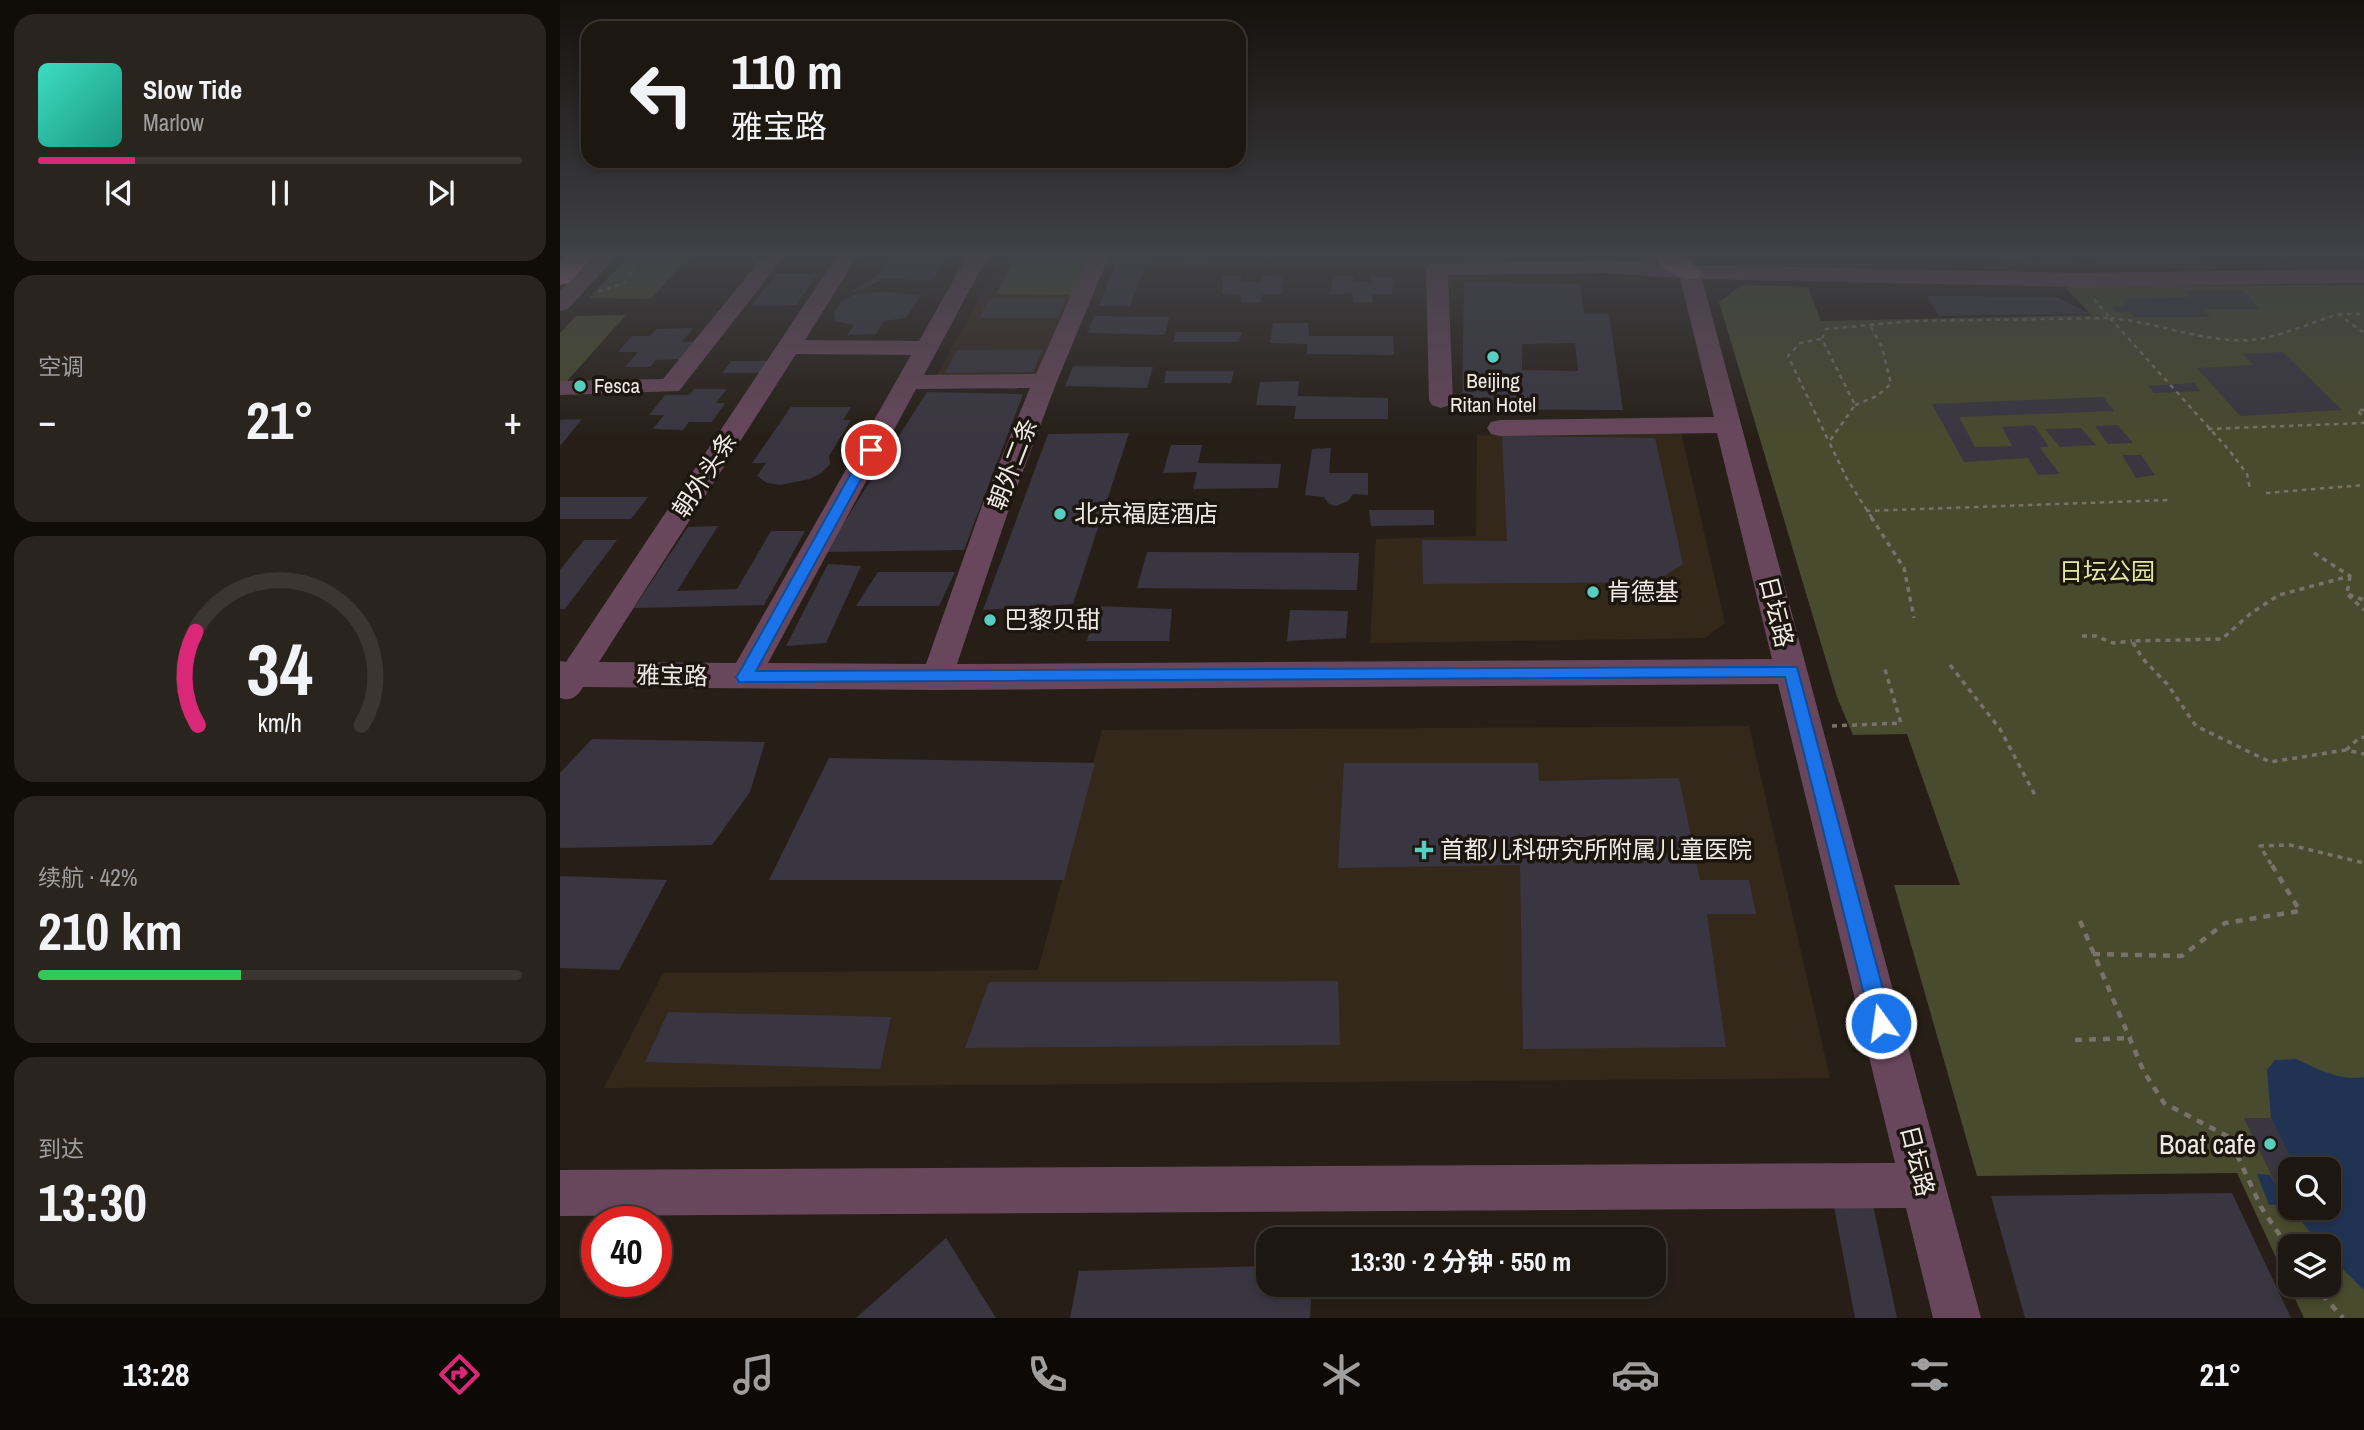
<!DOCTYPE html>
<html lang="zh">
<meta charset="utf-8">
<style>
:root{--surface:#1d1711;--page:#2a241f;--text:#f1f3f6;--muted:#a09f9f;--line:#3b3631;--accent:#db2777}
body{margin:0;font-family:"Archivo Narrow","Noto Sans SC",sans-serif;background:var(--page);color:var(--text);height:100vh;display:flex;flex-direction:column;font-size:26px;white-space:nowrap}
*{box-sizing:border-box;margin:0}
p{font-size:23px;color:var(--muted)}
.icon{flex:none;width:38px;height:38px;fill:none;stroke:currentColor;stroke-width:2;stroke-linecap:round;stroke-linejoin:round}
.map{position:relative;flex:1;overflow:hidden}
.sheet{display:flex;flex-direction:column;gap:14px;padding:14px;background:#100d09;width:560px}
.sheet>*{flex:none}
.guide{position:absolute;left:21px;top:21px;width:665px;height:147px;border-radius:21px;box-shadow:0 4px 10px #0003,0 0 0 2px var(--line);background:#1d1711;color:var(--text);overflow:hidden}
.buttons{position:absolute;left:1718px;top:1157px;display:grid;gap:14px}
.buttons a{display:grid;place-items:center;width:63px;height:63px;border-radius:14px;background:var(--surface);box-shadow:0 4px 10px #0003,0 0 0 2px var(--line);font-size:35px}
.speed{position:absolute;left:21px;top:1206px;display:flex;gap:14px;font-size:35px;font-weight:700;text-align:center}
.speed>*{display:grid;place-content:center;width:91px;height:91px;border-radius:50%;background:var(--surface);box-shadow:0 4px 10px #0003,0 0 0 2px var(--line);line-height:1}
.speed .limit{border:10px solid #d22;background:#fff;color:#111}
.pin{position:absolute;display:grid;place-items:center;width:60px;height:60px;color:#fff;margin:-30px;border:4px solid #fff;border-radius:50%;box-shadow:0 2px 7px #0007}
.me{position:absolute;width:77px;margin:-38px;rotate:346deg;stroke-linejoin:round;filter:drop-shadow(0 0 5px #0008)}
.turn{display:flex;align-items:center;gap:24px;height:147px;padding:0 35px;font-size:32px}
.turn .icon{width:91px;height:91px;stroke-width:2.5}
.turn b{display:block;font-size:49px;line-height:60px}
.big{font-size:52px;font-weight:700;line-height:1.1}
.sheet .card{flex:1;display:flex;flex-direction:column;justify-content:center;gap:10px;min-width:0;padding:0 24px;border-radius:21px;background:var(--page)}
.sheet .dial{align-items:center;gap:0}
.dial svg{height:182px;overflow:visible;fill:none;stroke:var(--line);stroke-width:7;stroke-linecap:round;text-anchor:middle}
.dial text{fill:var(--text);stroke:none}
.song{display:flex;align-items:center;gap:21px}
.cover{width:84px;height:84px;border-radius:10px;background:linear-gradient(135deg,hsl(170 70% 55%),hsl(170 70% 35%))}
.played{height:7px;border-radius:4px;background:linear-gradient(90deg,var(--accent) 20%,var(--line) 20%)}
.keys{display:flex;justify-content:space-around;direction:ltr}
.heat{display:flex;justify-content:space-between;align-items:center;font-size:38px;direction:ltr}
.charge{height:10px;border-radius:5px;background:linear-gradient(90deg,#34c759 42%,var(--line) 0)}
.trip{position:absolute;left:696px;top:1227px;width:410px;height:70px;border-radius:21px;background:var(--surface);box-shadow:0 4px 10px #0003,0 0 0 2px var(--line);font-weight:700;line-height:70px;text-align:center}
.menu{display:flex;height:112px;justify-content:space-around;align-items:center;background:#0c0907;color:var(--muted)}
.menu .icon{width:49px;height:49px}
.menu .selected{color:var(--accent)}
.menu b{font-size:32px;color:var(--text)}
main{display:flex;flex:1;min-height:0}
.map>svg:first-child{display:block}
.built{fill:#34281a}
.green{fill:#484b2d;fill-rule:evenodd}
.water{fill:#213353}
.building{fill:#393641;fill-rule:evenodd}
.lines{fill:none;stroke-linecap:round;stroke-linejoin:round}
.path-far2{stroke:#79726b;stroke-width:2.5;stroke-dasharray:4.5 4.5;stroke-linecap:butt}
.path-far1{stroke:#79726b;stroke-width:3.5;stroke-dasharray:5 5;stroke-linecap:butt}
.path{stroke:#79726b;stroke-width:4.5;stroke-dasharray:7 7;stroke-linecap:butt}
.minor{fill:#68475c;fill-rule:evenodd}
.major{fill:#ad6a96;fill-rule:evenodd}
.highway{fill:#c978ae;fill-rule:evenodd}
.route{fill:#1a73e8;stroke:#114b97;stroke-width:2}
.poi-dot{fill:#57cec1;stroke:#1d160e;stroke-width:2.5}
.labels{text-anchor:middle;stroke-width:7;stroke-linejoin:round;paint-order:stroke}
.far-poi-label{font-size:21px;fill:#efe9e4;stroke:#1d160e}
.street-label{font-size:24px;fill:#efe9e4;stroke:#1d160e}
.poi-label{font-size:24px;fill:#efe9e4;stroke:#1d160e;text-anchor:start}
.park-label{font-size:24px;fill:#e0e9a2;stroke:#1d160e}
.near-poi-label{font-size:28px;fill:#efe9e4;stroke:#1d160e;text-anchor:end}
</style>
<main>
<section class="sheet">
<div class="card">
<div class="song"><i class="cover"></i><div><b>Slow Tide</b><p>Marlow</p></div></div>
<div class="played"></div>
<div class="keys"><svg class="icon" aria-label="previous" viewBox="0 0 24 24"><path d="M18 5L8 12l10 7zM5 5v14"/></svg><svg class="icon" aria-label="pause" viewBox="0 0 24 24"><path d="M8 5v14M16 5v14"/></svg><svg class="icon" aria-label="next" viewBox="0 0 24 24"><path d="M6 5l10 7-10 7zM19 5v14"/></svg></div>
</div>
<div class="card"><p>空调</p>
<div class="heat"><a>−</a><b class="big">21°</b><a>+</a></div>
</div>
<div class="card dial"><svg viewBox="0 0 100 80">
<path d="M14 69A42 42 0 1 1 86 69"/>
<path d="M14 69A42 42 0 0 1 13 28" stroke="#db2777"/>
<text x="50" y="56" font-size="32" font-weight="700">34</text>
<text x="50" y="72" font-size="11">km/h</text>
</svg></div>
<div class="card"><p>续航 · 42%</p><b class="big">210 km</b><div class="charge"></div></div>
<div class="card"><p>到达</p><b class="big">13:30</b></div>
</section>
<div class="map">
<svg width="1804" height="1318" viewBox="0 0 1804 1318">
<rect width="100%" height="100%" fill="#271f17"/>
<!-- built -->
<path class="built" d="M444,254H537L482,378L376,377Z
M1153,254H1508L1515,264L1155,261Z
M1525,254H1643L1655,268L1533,266Z
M1121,432L1165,623L1145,638L810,643L816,539L916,536L917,435Z
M1189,726L1270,1078L44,1088L103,973L478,970L542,730Z"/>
<!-- green -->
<path class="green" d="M71,254H131L91,299L29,298Z
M459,254H533L514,295L436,294Z
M1182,285L1248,287L1261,321L1531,315L1504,286L1804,285V1318H1744L1677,1173L1417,1176L1334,885H1400L1347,734L1293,735L1277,697L1159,302ZM1731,1169H1769V1208H1731ZM1731,1246H1769V1284H1731Z
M66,315L7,381H0V333L16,316Z"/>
<!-- water -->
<path class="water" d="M1736,1059C1756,1068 1781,1082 1804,1077V1290L1769,1256V1246H1761L1731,1208H1769V1169H1736L1711,1118L1707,1070L1715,1060Z
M1697,1174L1710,1175L1716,1185H1731V1207L1729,1205H1709Z"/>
<!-- building -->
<path class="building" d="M326,254H387L374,280L323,279L302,290L293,291L319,274L328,261Z
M559,254H590L570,306H539Z
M624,254H647L643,268L621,267Z
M217,273H259L236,305L191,306Z
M662,276H682L680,282H702L703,276L723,277L722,294H703L699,303L681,302V295L662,294Z
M773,276H793V282H811L810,277H833L832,294H813L812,303L793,302L792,293L770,295Z
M904,283L1020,284L1024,314H1049L1063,410L902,409ZM1015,343L1018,371L962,370V344Z
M1626,291H1684L1699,309H1643L1650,317H1574L1569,312H1555L1550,306H1566L1562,301H1567L1563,298L1630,297Z
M324,292L361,295L346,318L324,321L316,334L287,335L294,325L275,321L274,312L281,302L293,295Z
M1367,296L1496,297L1530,314L1379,316Z
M429,299H506L498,318H419Z
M534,316L609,317L605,335L527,333Z
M713,323H748L749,336H833L834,355L747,354V344L710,343Z
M133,328L122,342L135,341L121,359L96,360L90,367H65L78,352H58L72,336H90L97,329Z
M616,332H682L679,342H613Z
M483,349L473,372L385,373L397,350Z
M1723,352L1782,410L1680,416L1637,368L1694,365L1683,354Z
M171,361H212L203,373H162Z
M513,366L593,367L587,388L505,386Z
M606,371H674L671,383H604Z
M739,381L738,396L828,398V419H734L736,406L696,405L700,382Z
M1634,383L1641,391L1594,393L1588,386Z
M134,389H167L156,403H165L152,422H129L123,430L93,429L104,415H89L105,395H129Z
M367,392L463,394L404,550L265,552Z
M1543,397L1554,411L1399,417L1415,447L1452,446L1442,427L1474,425L1489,447H1480L1482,451L1500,474L1478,475L1468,458L1404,462L1372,404Z
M231,407H291L283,420H291L269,456L270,464L261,473L250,479L220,485L207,483L197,476L206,463H192Z
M22,419L0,446V420Z
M1558,425L1573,443L1548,444L1535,426Z
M1521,428L1536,445L1500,447L1485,429Z
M569,433L513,604L423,610L488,434Z
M942,436L1095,438L1123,564L1095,582L863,584L862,540L947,541Z
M611,445H642L638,463L721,464L718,488L633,489L637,472L603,473Z
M771,448L769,473H808V495L793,494L788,501L776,506L769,504L764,497L745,495L752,449Z
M1562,455H1581L1595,475L1576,478Z
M0,497H88L71,519H0Z
M809,510H874V525L811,526Z
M158,526L117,591L177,589L211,531H245L204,605L74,608L128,527Z
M24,540H57L5,609H0V570Z
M587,552L799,553L797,590L577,588Z
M268,564L301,566L266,643L226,646Z
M318,572H395L379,606H296Z
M536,606L612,609L609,641H527Z
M730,610L788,611L786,638L727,641Z
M32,739L205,742L190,792L152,845L0,848V773Z
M269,758L535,763L504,880H209Z
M784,763H978L979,781L1119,778L1140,880H1189L1196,914H1147L1166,1047L963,1049L960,865L778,868Z
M0,876L107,880L59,970L0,968Z
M778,981L780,1045L405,1048L429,982Z
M108,1012L331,1017L320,1069L85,1062Z
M1684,1118H1711L1736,1169H1731V1185H1716Z
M1672,1193L1731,1318H1465L1431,1196Z
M1272,1196H1311L1337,1318H1295Z
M386,1238L436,1318H296Z
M709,1266V1284H752L750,1318H510L519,1271Z"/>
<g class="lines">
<!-- path-far2 -->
<path class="path-far2" d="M38,292L65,283L77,262L88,254
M1778,314H1804
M1550,318C1601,322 1654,348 1706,338C1730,332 1754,322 1778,314L1804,333
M1550,318L1669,450L1687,474L1690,489
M1261,339L1240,343L1228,356L1269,442
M1295,405L1317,396L1331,384L1322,347L1311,327
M1804,410H1797L1804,418
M1648,429L1804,423
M1706,493L1804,485
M1306,511L1608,500
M1312,518L1287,479L1269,442L1295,405L1262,339L1266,329L1352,321L1550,318L1533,298"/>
<!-- path-far1 -->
<path class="path-far1" d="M1311,517L1344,568L1354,618
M1754,553L1790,576L1719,595L1690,614L1662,639L1572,641L1583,659L1608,685L1636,726L1710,762L1786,750L1804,754
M1790,576L1787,594L1804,600
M1788,595L1804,610
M1522,636H1536L1553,643L1572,641
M1390,665L1440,729L1476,797
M1272,726L1341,723L1324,666
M1786,750L1799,738L1804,737
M1711,864L1700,846L1730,845L1804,863"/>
<!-- path -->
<path class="path" d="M1520,921L1584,1072L1604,1103L1669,1137L1701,1207L1731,1252
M1533,954L1622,956L1665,923L1740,911L1710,862
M1515,1040L1572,1038
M1753,1284L1783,1318"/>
<!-- minor -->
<path class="minor" d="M36,254H58L8,309L0,311V291Z
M205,254H226L119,391L0,395V381L103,379Z
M278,254H299L245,340L359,341L408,254H429L364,375L476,374L529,254H550L497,381L452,500L397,664L1212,659L1157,433L940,436L931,434L927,428L931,422L940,420L1154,417L1120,278L1046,273L888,275L893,400L890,405L881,408L872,405L869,400L866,269L869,264L1046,261L1129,265L1519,273L1804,269V283L1519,287L1142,279L1421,1318H1373L1346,1208L0,1216V1170L1335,1163L1218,684L377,690L23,687C18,696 11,702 0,698V661L6,662ZM236,354L351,355L176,663L39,662ZM470,388L424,500L366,664L208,663L356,389Z"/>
<!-- major -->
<path class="major" d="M1092,254H1122L1142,272L1138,278C1121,282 1102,269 1092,254Z"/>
<!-- highway -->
<path class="highway" d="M7,254H35L9,283L0,285V262Z"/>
</g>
<!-- sky -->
<linearGradient id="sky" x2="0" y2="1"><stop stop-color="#15110d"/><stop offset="0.58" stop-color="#414247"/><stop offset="1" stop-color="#414247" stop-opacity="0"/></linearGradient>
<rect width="1804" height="439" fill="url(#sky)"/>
<!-- route -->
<path class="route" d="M311,446L317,450L196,671L1237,667L1332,1023L1329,1031L1321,1034L1314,1031L1311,1023L1225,677L179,682L176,677L179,673L304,450Z"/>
<!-- markers -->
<g class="poi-dot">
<circle cx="933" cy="357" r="7"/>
<circle cx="20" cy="386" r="7"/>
<circle cx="500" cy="514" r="7"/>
<circle cx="1033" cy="592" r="7"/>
<circle cx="430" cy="620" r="7"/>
<path d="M860.5 839.5h7v7h7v7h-7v7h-7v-7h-7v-7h7z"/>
<circle cx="1710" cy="1144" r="7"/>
</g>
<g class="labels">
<!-- far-poi labels -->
<g class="far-poi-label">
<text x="933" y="388">Beijing<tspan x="933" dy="24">Ritan Hotel</tspan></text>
<text x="34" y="393" text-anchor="start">Fesca</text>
</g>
<!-- street labels -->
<g class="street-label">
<text transform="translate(453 464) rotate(-69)" y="8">朝外二条</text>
<text transform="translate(145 475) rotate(-57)" y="8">朝外头条</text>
<text transform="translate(1216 612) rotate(76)" y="8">日坛路</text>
<text transform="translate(112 676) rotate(1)" y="8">雅宝路</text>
<text transform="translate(1357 1161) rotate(76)" y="8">日坛路</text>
</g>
<!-- poi labels -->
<g class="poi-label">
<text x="514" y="522">北京福庭酒店</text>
<text x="1047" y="600">肯德基</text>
<text x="444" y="628">巴黎贝甜</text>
<text x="880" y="858">首都儿科研究所附属儿童医院</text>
</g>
<!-- park labels -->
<g class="park-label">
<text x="1547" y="580">日坛公园</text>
</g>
<!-- near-poi labels -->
<g class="near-poi-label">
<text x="1696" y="1154">Boat cafe</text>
</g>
</g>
</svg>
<div class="buttons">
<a><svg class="icon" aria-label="search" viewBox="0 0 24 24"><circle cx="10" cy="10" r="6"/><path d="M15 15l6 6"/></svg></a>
<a><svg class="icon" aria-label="layers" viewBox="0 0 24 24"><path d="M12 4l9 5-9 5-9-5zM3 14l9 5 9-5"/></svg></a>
</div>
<div class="speed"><div class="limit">40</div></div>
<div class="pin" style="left:311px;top:450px;background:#d93025"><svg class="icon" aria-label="arrive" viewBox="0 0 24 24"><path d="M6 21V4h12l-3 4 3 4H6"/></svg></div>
<svg class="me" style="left:1321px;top:1023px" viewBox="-20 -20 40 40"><circle r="17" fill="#1a73e8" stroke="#fff" stroke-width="3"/><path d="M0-11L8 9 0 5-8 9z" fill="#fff"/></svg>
<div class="trip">13:30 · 2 分钟 · 550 m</div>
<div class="guide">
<div class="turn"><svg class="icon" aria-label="left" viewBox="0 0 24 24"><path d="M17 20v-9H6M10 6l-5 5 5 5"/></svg><div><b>110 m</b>雅宝路</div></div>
</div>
</div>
</main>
<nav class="menu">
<b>13:28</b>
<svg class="icon selected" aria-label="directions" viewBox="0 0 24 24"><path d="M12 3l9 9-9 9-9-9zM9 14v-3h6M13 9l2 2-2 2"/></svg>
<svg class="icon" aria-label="music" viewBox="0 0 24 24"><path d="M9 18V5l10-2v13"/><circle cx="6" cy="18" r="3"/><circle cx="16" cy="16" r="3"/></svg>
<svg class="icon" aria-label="phone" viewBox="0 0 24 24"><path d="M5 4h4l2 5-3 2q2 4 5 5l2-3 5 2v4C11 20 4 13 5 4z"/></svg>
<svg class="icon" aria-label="climate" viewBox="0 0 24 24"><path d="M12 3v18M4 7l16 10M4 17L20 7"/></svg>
<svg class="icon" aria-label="car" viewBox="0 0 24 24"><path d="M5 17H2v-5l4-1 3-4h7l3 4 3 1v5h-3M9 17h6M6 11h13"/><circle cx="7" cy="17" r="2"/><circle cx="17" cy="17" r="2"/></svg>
<svg class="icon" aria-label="filters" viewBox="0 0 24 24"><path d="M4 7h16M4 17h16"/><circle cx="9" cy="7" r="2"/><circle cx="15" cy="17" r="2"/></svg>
<b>21°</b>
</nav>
